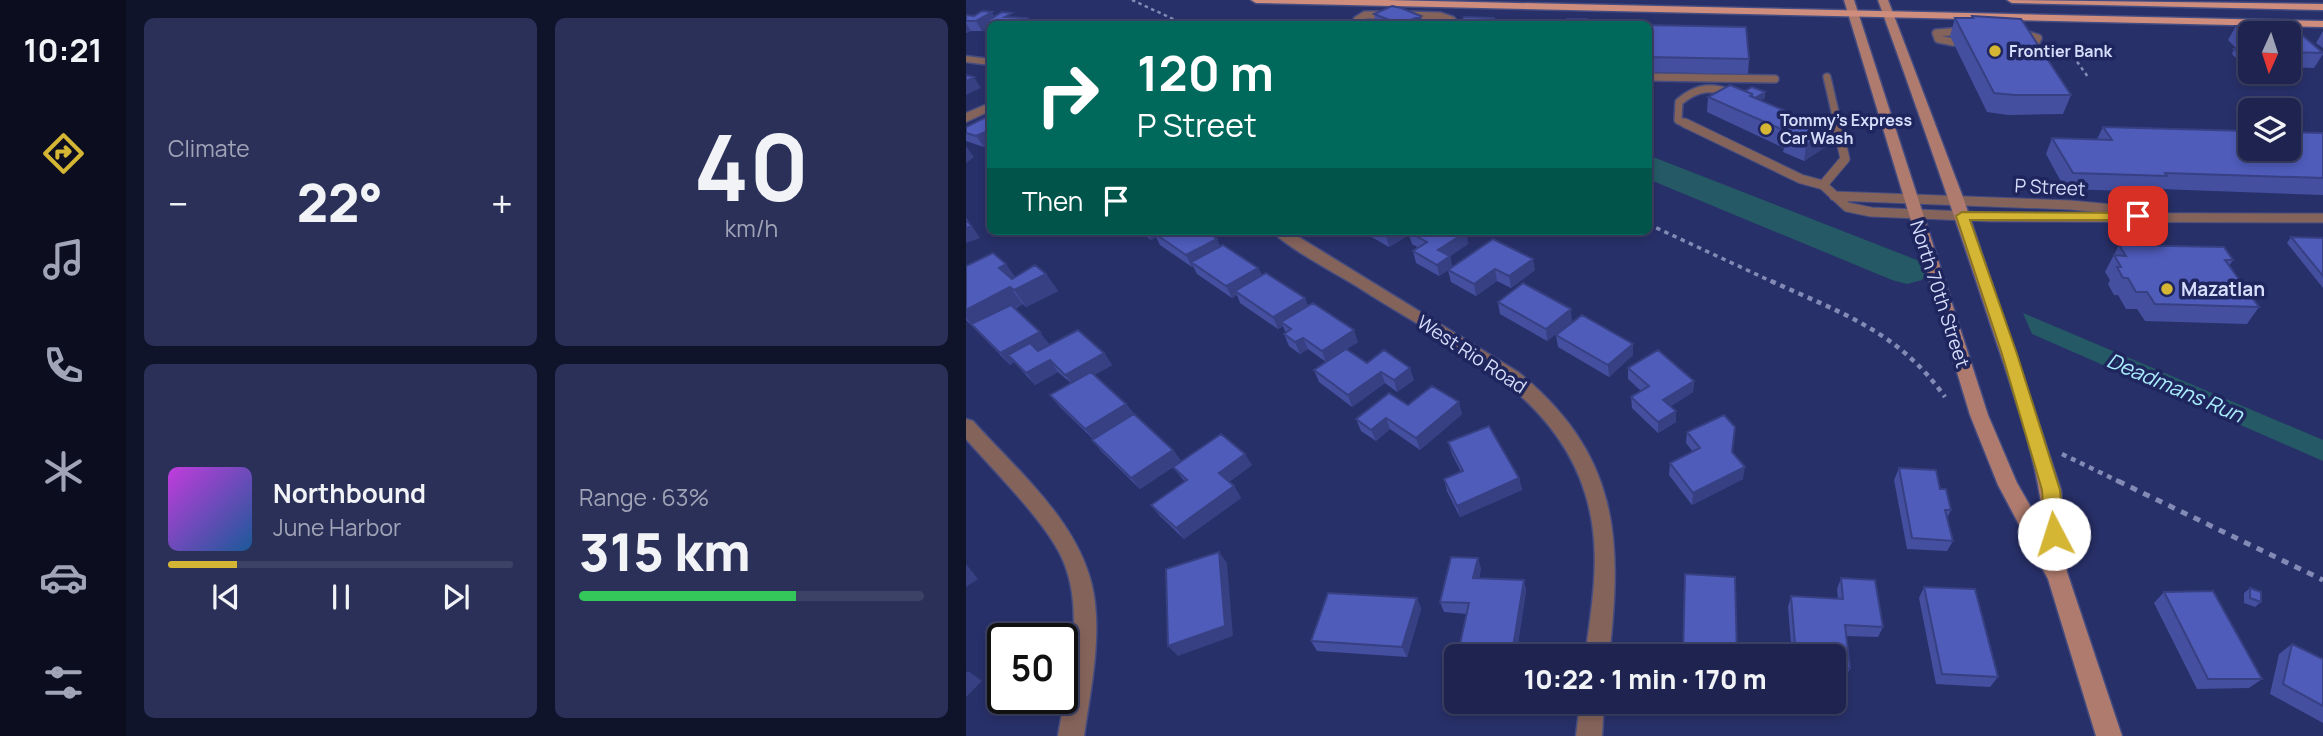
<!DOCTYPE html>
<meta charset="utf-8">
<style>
:root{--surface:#1e244f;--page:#2b3059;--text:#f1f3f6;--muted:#a1a4b7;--line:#3c4166;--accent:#d5b534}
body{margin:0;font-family:Manrope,sans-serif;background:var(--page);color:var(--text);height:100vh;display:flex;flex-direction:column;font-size:26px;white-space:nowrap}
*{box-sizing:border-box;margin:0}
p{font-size:23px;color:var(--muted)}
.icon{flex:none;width:38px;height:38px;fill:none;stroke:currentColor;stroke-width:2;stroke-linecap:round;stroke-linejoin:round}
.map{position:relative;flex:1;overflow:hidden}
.panel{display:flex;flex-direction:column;gap:18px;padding:18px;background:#10142b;width:840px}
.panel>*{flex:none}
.guide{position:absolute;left:21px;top:21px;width:665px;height:214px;border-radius:10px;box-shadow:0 4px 10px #0003,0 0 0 2px var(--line);background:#00695c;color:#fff;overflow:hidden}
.needle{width:46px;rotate:183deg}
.buttons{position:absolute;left:1272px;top:21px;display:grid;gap:14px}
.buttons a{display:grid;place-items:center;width:63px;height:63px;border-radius:10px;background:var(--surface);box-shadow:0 4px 10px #0003,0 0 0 2px var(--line);font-size:35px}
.speed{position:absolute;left:21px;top:623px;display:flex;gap:14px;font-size:35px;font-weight:700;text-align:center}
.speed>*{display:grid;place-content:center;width:91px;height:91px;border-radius:50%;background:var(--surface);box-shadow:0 4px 10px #0003,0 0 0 2px var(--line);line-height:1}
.speed .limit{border:4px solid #111;border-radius:10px;background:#fff;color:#111}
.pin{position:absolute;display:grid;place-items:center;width:60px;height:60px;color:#fff;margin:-30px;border-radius:14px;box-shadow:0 4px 10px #0006}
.me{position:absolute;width:77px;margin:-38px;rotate:355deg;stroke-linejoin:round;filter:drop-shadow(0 0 5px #0008)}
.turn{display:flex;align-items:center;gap:24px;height:147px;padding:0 35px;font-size:32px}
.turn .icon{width:91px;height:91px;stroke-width:2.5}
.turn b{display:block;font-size:49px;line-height:60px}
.then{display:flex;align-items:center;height:66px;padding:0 35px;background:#0003;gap:14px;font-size:26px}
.big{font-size:52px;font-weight:800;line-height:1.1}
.panel .widget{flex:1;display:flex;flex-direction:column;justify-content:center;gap:10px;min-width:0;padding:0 24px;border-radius:10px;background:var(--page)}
.panel .dial{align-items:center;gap:0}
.dial b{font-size:91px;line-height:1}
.song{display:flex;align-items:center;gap:21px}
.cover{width:84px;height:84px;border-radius:10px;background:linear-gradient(135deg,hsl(290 70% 55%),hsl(210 70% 35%))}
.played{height:7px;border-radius:4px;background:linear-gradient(90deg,var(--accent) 20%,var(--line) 20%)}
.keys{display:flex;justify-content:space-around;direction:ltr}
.heat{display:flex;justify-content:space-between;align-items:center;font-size:38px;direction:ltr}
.charge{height:10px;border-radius:5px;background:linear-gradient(90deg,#34c759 63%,var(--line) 0)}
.panel .tiles{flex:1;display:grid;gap:18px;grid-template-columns:repeat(2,1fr)}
.trip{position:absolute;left:478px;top:644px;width:402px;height:70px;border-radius:10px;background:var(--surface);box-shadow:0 4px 10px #0003,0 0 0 2px var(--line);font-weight:800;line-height:70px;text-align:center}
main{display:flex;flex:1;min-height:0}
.dock{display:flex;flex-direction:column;width:126px;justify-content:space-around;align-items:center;background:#0c0e20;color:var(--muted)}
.dock .icon{width:49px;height:49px}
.dock .on{color:var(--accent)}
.dock b{font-size:32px;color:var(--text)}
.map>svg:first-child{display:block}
.water{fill:#245965}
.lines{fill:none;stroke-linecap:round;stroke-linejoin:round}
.river{fill:#245965;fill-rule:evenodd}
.service-far1-casing{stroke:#444c80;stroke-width:10}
.service-casing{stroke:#444c80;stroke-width:11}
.minor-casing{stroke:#444c80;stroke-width:3}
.secondary-casing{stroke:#444c80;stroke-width:3}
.primary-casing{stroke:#444c80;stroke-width:3}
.path-far3{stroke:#838ab5;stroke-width:2.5;stroke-dasharray:3.5 3.5;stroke-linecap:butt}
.path-far2{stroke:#838ab5;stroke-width:3.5;stroke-dasharray:4.5 4.5;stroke-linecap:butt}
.path-far1{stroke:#838ab5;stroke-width:4.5;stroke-dasharray:5 5;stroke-linecap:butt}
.path{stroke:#838ab5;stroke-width:5;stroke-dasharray:7 7;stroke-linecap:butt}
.service-far1{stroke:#84635b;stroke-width:7}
.service{stroke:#84635b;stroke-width:9}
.minor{fill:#84635b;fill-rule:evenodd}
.secondary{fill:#af7b6e;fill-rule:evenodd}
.primary{fill:#cf8d7d;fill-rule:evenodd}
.wall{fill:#444fa0}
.shaded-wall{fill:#374082}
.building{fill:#4f5cba;stroke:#374082;stroke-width:2}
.route{fill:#d5b534;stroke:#8a7622;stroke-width:2}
.poi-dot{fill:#d5b534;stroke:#1f255d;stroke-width:2.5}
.labels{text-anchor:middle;stroke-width:7;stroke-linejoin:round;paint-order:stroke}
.far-poi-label{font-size:16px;font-weight:bold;fill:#d6ddfa;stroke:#1f255d;text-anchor:start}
.street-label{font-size:19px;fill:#d6ddfa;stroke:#1f255d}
.poi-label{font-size:19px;font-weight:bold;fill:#d6ddfa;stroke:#1f255d;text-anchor:start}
.water-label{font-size:21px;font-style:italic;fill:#aaedfd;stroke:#1f255d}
</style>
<main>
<nav class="dock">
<b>10:21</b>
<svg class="icon on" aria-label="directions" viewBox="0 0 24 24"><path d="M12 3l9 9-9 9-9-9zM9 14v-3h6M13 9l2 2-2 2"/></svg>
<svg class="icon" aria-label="music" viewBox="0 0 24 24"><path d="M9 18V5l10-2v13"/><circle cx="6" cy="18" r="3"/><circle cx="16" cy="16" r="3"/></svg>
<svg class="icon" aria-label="phone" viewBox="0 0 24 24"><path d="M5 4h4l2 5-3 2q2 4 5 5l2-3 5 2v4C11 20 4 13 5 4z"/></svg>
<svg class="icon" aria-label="climate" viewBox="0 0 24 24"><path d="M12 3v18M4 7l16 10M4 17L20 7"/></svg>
<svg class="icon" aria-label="car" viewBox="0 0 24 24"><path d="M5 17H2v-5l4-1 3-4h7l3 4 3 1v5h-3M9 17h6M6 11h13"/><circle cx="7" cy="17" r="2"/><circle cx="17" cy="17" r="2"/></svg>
<svg class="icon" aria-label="filters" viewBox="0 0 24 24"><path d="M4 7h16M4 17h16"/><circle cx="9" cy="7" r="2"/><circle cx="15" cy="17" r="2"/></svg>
</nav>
<section class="panel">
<div class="tiles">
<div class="widget"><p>Climate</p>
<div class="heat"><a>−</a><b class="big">22°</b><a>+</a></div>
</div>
<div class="widget dial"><b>40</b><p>km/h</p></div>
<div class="widget">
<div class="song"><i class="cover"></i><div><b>Northbound</b><p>June Harbor</p></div></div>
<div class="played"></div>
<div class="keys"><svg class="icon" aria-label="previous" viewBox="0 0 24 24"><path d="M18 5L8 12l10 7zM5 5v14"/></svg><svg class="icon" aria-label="pause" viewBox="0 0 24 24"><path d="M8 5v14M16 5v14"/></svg><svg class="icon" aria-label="next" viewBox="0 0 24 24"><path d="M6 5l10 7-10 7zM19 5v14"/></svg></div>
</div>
<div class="widget"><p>Range · 63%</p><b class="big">315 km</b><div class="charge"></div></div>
</div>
</section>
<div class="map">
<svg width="1357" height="736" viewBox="0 0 1357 736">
<rect width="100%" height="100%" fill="#283069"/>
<!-- water -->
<path class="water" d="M1057,313L1357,440V461L1066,334Z"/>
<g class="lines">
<!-- river -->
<path class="river" d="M682,155L956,262L962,271L956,280L941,284L926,280L682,179Z"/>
<defs>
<path id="service-far1" d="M441,15L474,16L486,20
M401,24L391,20L399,15H421
M1052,32L1072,38L1070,42L1057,44
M987,42L972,39L970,33L997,31
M682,77L809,79
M861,77L872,125
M842,123L849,125
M722,125L712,120L713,102C732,86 745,86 768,94"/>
<path id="service" d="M719,123L835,179L857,185
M843,123L872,131
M871,123L879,159L857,185L881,207L905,212L1024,217L1357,218
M868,196L1104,205L1169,211"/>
<path id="minor" d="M0,56L24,59V65L0,62Z
M24,103V111L0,122V113Z
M306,231H323L552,372C652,453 657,537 643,656H619C625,613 633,567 626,523C607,399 490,350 395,289C373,275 321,248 306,231Z
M0,419L7,421C55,475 121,528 129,603C134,647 124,693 118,736H92C101,680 121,610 95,556C77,519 28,471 0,439Z
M614,702H638L636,736H610Z"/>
<path id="secondary" d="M878,0H888L1022,415L1051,483L1078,530C1073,461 1047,392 1025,326C989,216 951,108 912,0H922L998,200L1095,490L1101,572L1156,736H1130L1082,579L1032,485L1004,415Z"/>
<path id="primary" d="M285,0H420L1357,21V27L290,3Z
M1041,0L1357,4V10L1046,3Z"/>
</defs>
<!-- service-far1 casing -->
<use href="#service-far1" class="service-far1-casing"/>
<!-- service casing -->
<use href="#service" class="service-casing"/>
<!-- minor casing -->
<use href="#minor" class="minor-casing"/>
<!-- secondary casing -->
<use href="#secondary" class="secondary-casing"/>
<!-- primary casing -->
<use href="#primary" class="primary-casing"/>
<!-- path-far3 -->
<path class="path-far3" d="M166,0L218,24
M1107,56L1122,77
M1294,72L1303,81"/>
<!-- path-far2 -->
<path class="path-far2" d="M682,224L809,283"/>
<!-- path-far1 -->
<path class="path-far1" d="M805,281C875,313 932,331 979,397
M1096,454L1156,483"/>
<!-- path -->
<path class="path" d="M1152,481L1357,580"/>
<!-- service-far1 -->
<use href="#service-far1" class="service-far1"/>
<!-- service -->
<use href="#service" class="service"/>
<!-- minor -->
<use href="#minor" class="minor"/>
<!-- secondary -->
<use href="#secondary" class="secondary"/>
<!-- primary -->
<use href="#primary" class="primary"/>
</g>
<!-- wall -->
<path class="wall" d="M408,14L457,24H410Z
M0,15L49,18L65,24H24V40L18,30L23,27L16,31H5L0,33Z
M1006,16L1105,95L1097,114L1042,115L1021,112L984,36L989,18H1006Z
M682,25L783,59L782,74L682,72Z
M1270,26L1320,27L1329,35H1336L1357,52V54L1348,68L1323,67V33H1284V66H1278L1266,54L1268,49H1271L1262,40Z
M1357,31V48L1350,43Z
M779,91L799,92V98L794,100L861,146L838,161L817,152L818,148L741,112L742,97Z
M24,115V144L18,147L0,141V127Z
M1137,127L1357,133V195L1194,189L1192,192L1099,189L1080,154L1086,138L1131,139Z
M173,231H239L255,247L292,268L296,276L339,298L342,306L392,342L381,349L401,363L448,380L431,392L419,383L386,407L353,382L348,370L360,362L342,349L334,354L323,346L318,334L320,333L317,326L312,329L274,303L271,295L266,298L231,274L227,266L226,267L194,245L190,237L185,240Z
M395,231H497L500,232L502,244L484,256L486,267L569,270L545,288L531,281L510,296L485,282L482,270L473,276L450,263L447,251L453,248L446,244L443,235L423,247Z
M1325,237L1357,238V288L1321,243Z
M1153,245L1267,260L1263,266L1293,307L1281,324L1179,321L1171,309H1160L1152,295H1148L1142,284L1144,280L1139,272Z
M0,266L49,277L80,274L92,291L60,307L57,304L49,309L83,344L71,350L72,351L138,353L146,365L128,375L160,404L168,414L207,450L215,461L286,465L263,482L268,486L275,498L218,539L194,516L185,505L219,482L207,467L174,489L135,451L126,440L127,439L94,407L84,395L105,383L92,372L69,385L48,362L44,365L0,320Z
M532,302L606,321L581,341L534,314Z
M590,335L667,344V355L643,377L592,347Z
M662,368L728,381L727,392L705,406L710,422L692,433L666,408L665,397L675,391L662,379Z
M442,405L496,414L454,450L424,429L410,441L395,431L390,419Z
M721,432L766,452L777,479L726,505L703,475L704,463L727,452L720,443Z
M482,442L553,478L556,490L494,517L481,491L478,479L495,472L486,454Z
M933,468L974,489L985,510L981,518L987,541L981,551L941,549L928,480Z
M515,568L513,579L558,580L560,591L550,656L498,654L494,644L501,614L478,612L474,602Z
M875,578L917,627L912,637L880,636L884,668L880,677H868V656H826L822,607L825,596L872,599L871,589Z
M958,587L1032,677L1024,687L970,684L953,598Z
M1284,588L1295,602L1289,607L1278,603V593Z
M1198,592L1296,679L1283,688L1231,689L1188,603Z
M451,598L455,609L441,657L351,651L345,641Z
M1326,644L1357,659V723L1304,694L1313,654Z"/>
<!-- shaded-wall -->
<path class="shaded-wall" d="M26,12L32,22H20L23,27L16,31L10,21Z
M455,16L457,24H445V20Z
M61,18L65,24H51Z
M0,23L5,31L0,33Z
M8,77L15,88L0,95V81Z
M799,92V98L785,105L784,96L786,94Z
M24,130V144L18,147L10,136Z
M864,130L861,146L838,161L840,145Z
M0,146L8,157L0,163Z
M6,226L14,238L0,243V228Z
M180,231H203L188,233L190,237L185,240Z
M428,231H450L443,232V235L423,247L420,236Z
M500,232L502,244L475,262L472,250Z
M251,239L256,250L225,262L227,266L226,267L220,255Z
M484,256L486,268L473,276L471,265Z
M567,259L569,270L545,288L543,276Z
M40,264L52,281L45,284L33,268Z
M292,268L297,280L269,291L271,295L266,298L260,286Z
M529,269L531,281L510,296L508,284Z
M80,274L92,291L60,307L48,290Z
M44,287L57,304L9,329L0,318V310Z
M339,298L343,309L315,322L317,326L312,329L307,317Z
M605,309L606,321L581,341L580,329Z
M388,330L392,342L360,363L356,351Z
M74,332L83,344L49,362L42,355L48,362L44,365L34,353Z
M337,338L342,349L334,354L329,342Z
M667,344V355L643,377L642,365Z
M138,353L146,365L108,386L99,375Z
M84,360L92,372L69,385L60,373Z
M444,368L448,380L431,392L428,380Z
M415,372L419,383L386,407L382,395Z
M728,381L727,392L697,411V400Z
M493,402L496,414L454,450L450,438Z
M160,404L169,416L129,441L119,429Z
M710,411V422L692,433V422Z
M420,418L424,429L410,441L405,430Z
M207,450L215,461L174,489L165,478Z
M279,454L286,465L260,484L253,473Z
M779,467L777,479L726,505L727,493Z
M553,478L556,490L494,517L491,506Z
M268,486L275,498L218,539L210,528Z
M253,552L261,563L267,636L212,656L202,646Z
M512,558L515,568L511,589L507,578Z
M0,564L12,579L0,587Z
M558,580L560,591L550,656L547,647Z
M451,598L455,609L441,657L436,647Z
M2,671L16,681L0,697V673Z"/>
<!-- building -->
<path class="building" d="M426,6L435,8L455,16L445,20L450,23L445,24H433L408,14Z
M16,11L26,12L10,21H0V15L8,16Z
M36,12L46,13L39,17L61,18L51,24H27L31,22H20Z
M1006,16L1055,19L1105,95H1049L1028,93L989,18H1007Z
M498,17L528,18L525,24H494Z
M601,19H621L620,24H600Z
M79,20L99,24H70Z
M682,25L780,27L783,59L682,57Z
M24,26V31L18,30Z
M1270,26L1320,27L1329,35H1336L1357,53L1323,52V33H1284V39Z
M1268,49H1279L1284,54V61H1281Z
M0,75L8,77L0,81Z
M764,85L786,94L784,96L864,130L840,145L820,136L824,133L742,97Z
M786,87L799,92L789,98L786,96V94L779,91Z
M24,115V130L10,136L0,133V127Z
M1137,127L1284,131V149H1323V132L1357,133V178L1199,173L1201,176L1107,173L1086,138L1146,140Z
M0,219L5,226L0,228Z
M192,231H239L251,239L220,255L188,233Z
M411,231H428L420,236Z
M445,231H497L500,232L472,250L484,256L471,265L447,251L461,242L443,232Z
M1325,237L1357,238V276Z
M527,239L567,259L543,276L529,269L508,284L482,270Z
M257,245L292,268L260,286L225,262Z
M1153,245L1258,247L1267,260H1259L1293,307L1189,304L1181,292H1170L1162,278H1157L1151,267H1155L1148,255L1160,256Z
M27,253L40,264L33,268L46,279L69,265L80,274L48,290L44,287L0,310V266Z
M300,273L339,298L307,317L269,291Z
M557,283L605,309L580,329L532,302Z
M347,303L388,330L356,351L337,338L329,342L318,334L325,329L315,322Z
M45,305L74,332L34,353L5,324Z
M616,315L667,344L642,365L590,335Z
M112,330L138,353L99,375L84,360L60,373L42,355L64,343L72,351Z
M380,349L401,363L418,350L444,368L428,380L415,372L382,395L348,370Z
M692,350L728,381L697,400L710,411L692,422L665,397L683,386L662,368Z
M125,372L160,404L119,429L84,395Z
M466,386L493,402L450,438L420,418L405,430L390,419L423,393L442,405Z
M168,414L207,450L165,478L126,440Z
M758,415L769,427L766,452L779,467L727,493L704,463L734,448L721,432Z
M523,426L553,478L491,506L478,479L497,471L482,442Z
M255,434L279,454L253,473L268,486L210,528L185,505L221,480L207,467Z
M933,468L970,470L974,489H980L985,510H979L987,541L946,538Z
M253,552L259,626L202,646L200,569Z
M485,557L512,558L507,578L558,580L547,647L494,644L503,603L474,602Z
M719,574L769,577L771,656H717Z
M875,578L909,580L917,627L879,625L884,668L868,667V656H830L825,596L877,599Z
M958,587L1009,589L1032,677L976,674Z
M1284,588L1295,592V602L1284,598Z
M1247,591L1296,679H1242L1198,592Z
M362,593L451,598L436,647L345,641Z
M1326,644L1357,659V706L1317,684Z"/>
<!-- route -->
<path class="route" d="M996,212L1172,213L1178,216L1172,220H1004L1051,354L1094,490L1098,534L1095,539L1088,542L1082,539L1079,534L1076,490L1036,354L990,216Z"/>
<!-- markers -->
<g class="poi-dot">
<circle cx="1029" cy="51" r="7"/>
<circle cx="800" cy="129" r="7"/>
<circle cx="1201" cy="289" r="7"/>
</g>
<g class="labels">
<!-- far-poi labels -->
<g class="far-poi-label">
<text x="1043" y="57">Frontier Bank</text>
<text x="814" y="126">Tommy's Express<tspan x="814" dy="18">Car Wash</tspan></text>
</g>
<!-- street labels -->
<g class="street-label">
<text transform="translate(1084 187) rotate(3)" y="7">P Street</text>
<text transform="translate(974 294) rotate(72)" y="7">North 70th Street</text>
<text transform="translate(506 354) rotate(33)" y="7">West Rio Road</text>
</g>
<!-- poi labels -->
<g class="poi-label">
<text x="1215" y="296">Mazatlan</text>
</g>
<!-- water labels -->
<g class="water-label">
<text transform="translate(1209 388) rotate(23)" y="7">Deadmans Run</text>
</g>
</g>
</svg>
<div class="buttons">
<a><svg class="needle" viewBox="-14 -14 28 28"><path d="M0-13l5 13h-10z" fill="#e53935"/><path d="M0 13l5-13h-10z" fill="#a1a4b7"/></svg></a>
<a><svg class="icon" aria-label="layers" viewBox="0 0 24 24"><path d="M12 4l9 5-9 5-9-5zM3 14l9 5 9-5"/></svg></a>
</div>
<div class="speed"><div class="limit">50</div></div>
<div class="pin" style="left:1172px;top:216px;background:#d93025"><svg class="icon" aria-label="arrive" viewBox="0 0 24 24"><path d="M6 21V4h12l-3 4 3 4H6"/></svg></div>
<svg class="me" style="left:1088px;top:534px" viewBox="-20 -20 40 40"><circle r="19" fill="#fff"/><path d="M0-13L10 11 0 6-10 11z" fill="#d5b534"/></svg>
<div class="trip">10:22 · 1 min · 170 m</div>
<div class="guide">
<div class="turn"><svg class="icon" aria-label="right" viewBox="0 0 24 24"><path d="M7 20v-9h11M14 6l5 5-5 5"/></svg><div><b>120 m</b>P Street</div></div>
<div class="then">Then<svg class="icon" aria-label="arrive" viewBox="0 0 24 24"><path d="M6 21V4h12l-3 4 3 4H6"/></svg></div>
</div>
</div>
</main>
